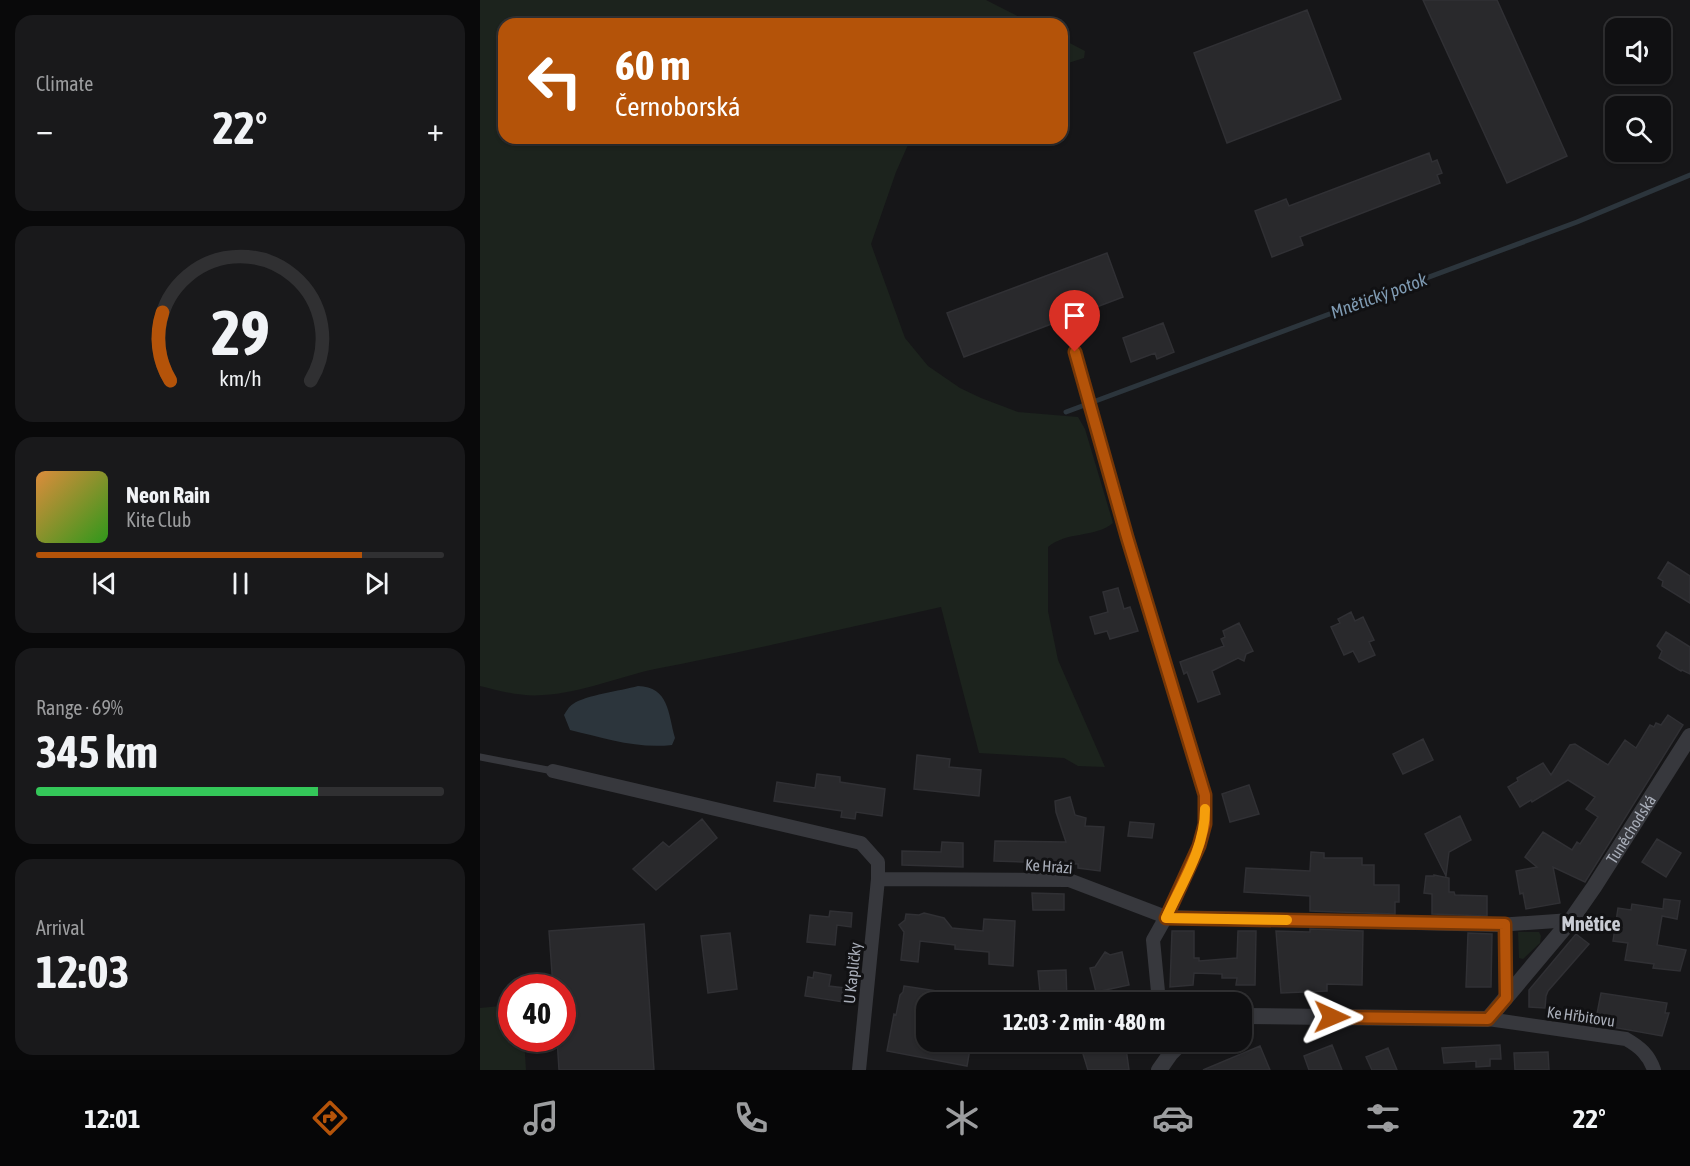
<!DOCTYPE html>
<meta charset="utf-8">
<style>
:root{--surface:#101012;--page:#19191b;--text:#f1f3f6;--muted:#9c9d9f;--line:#303032;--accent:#b45309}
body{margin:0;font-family:"Asap Condensed",sans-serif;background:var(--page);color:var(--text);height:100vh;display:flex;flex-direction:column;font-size:22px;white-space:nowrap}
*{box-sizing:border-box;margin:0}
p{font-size:20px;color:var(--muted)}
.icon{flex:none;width:33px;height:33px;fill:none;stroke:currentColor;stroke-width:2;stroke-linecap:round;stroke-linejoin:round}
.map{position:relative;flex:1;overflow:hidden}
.side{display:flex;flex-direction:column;gap:15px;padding:15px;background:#09090a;width:480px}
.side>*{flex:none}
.top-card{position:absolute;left:18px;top:18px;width:570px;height:126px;border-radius:18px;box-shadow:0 2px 4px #0004,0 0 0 2px var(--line);background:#b45309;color:#fff;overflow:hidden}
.controls{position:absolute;left:1125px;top:18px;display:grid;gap:12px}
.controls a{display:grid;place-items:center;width:66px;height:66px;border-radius:12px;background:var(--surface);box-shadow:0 2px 4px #0004,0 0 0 2px var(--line);font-size:30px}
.speed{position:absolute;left:18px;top:974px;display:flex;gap:12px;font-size:30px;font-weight:700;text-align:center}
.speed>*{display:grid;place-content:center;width:78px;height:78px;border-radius:50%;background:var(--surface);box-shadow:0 2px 4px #0004,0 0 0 2px var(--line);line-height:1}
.speed .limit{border:9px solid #d22;background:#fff;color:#111}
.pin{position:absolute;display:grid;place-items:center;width:51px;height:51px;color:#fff;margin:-62px -26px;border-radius:50% 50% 50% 0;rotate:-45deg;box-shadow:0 0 6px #0007}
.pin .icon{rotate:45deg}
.me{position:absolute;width:66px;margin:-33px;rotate:91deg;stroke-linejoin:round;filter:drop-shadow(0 0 4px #0008)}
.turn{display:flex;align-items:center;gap:21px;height:126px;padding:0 18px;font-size:27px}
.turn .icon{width:78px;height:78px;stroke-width:2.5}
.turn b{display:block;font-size:42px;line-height:51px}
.big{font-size:45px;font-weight:700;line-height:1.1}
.side .widget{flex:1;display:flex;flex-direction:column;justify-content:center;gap:9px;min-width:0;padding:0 21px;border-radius:18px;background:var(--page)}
.side .dial{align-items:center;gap:0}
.dial svg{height:156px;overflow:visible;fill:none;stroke:var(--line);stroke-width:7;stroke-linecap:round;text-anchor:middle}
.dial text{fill:var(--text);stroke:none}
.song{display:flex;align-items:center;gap:18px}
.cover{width:72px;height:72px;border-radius:9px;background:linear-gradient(135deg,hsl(30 70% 55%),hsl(110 70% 35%))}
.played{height:6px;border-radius:3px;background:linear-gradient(90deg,var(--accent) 80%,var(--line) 80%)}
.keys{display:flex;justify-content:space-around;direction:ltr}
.heat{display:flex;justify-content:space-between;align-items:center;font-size:33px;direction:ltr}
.charge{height:9px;border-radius:4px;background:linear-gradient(90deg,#34c759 69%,var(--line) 0)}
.trip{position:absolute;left:436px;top:992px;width:336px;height:60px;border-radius:18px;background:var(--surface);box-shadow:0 2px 4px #0004,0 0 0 2px var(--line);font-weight:700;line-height:60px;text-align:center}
.menu{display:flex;height:96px;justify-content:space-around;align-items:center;background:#060607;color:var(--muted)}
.menu .icon{width:42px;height:42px}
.menu .active{color:var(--accent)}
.menu b{font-size:27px;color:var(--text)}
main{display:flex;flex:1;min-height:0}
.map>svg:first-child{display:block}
.green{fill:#1c231d}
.water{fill:#2c353c}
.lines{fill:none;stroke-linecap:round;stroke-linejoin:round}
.stream{stroke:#2c353c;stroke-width:5}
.building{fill:#29292c;stroke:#303034;stroke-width:1.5}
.service{stroke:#37383d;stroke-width:7}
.minor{stroke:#37383d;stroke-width:14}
.tertiary{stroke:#37383d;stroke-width:16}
.route-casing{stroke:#753606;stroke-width:15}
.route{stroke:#b45309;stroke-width:10}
.slow{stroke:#f59e0b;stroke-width:10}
.labels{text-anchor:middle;stroke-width:6;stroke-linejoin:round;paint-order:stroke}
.street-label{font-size:16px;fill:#a8adb8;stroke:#111113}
.water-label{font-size:18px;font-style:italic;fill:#7f9bb3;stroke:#111113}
.quarter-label{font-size:20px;font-weight:bold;fill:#c9ccd4;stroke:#111113}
</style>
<main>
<section class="side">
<div class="widget"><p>Climate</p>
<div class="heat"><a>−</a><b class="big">22°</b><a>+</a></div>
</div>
<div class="widget dial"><svg viewBox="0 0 100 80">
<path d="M14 69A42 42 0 1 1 86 69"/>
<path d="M14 69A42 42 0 0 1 10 34" stroke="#b45309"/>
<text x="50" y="56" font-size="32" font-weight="700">29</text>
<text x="50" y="72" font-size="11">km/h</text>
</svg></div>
<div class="widget">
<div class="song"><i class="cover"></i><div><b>Neon Rain</b><p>Kite Club</p></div></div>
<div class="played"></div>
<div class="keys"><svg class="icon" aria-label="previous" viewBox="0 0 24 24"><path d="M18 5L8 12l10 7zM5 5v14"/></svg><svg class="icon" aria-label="pause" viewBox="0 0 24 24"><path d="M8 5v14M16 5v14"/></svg><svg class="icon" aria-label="next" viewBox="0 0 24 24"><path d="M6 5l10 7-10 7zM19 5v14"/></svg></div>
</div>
<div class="widget"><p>Range · 69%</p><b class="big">345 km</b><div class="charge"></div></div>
<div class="widget"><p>Arrival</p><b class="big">12:03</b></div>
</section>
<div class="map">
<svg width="1210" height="1070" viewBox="0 0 1210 1070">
<rect width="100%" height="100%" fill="#161618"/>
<!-- green -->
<path class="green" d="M0,0H506L553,24H24V138H431L416,172L391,244L425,338L448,366L480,388L501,398L538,412L598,417L605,429L633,523C615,538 587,531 568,547V611L578,660L625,767L598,766L584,758L499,753L461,607C365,628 270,651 175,669C138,677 101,693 63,695C42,697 20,691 0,686Z
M582,39L605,51L604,58L582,65Z
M1038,932H1059L1061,936L1060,943L1043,959L1039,958Z
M31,1005L32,1038H44L46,1070H0V1008Z"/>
<!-- water -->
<path class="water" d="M158,686C189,687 188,713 195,738L192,745C157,749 124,738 90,730L84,715C86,712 89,706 93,704C106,695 140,691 158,686Z"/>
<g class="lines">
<!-- stream -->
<path class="stream" d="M586,412L1097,222L1210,175"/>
</g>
<!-- building -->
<path class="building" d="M943,0H1017L1087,156L1027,183Z
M827,10L861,99L747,143L714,53Z
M949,153L952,162L957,160L962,173L957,175L960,183L820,237L823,245L792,257L775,211L806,199L809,206Z
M627,253L643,297L484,357L467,313Z
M683,323L694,352L677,359L675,353L651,362L643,338Z
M1188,562L1210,576V603L1182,586L1183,581L1178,578Z
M638,588L644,609L650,607L658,631L630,639L627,631L615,634L610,617L628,612L623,592Z
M871,612L875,621L883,617L894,640L889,642L895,655L879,662L873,651L864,655L851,627L860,623L858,619Z
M759,623L773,651L766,654L764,661L758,658L732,671L740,694L718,702L707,672L704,674L700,662L744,646L741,639L745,637L743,631Z
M1186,632L1210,647V674L1202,670L1201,671L1179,658L1182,651L1177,646Z
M1188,715L1203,725L1105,882L1073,867L1080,903L1046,909L1043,893L1040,894L1036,871L1057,867L1045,857L1063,832L1092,850L1097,842L1100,844L1118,817L1106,809L1115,797L1088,780L1052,802L1051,800L1040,807L1028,787L1038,781L1037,778L1063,763L1071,775L1090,745L1095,744L1128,765L1145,740L1156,748L1170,725L1174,727L1176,723L1181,725Z
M943,739L953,760L923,774L913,754Z
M437,755L470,759L469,767L501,770L499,796L434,789Z
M337,774L360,777V782L405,789L402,816L376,812L375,819L361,817L362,811L294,801L297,782L335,788Z
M769,785L779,814L750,822L742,794Z
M590,797L595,815L606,818L605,826L624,827L620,871L598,868V864L514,861L515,841L586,842L576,812L575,801Z
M980,816L991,840L969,852L966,876L945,834Z
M222,819L237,838L176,890L153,869L183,842L189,847Z
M650,822L674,824L672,838L648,836Z
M1177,839L1201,853L1186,877L1162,862Z
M462,842L483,843V867L422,865V851L461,852Z
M831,852L844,853V858H882V865H894V885H919V902H915V914L830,911V896L764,892L766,868L830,871Z
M954,875L969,878V892H974L975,895L1007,896V916L952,914V894L944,893L946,876H954Z
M552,893L584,894V910H553Z
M1184,899L1200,901L1197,919L1182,916L1177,945L1206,950L1200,971L1173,968L1174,964L1145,960L1148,943L1133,941L1138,908L1151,910L1152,904L1183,909Z
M350,911L372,913L371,927L357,925L355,945L327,942L330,915L349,917Z
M444,913L464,918L472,928L503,931L504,919L535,921L533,966L509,964V952L475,949V945L440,941L438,962L421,960L424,932L419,925L425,920L426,914L439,915Z
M164,924L174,1070H79L77,1038H82V987H73L69,931Z
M830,929L883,931L882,985L847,984V991L801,993L796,931L830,932Z
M692,931H714V958H719V961L757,958L758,931H776L775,985H756L757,978H742V974L714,973L713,985L690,987Z
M250,933L257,989L228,993L221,936Z
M988,933L1012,934L1011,987H986Z
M1096,934L1109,944L1068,991L1066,996L1065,1008L1049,1007V990Z
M625,952L630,955L642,952L649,985L616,992L610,968L615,967Z
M586,970L587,1002H561L558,971Z
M334,972L351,975L349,986L365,988L363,1002L325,996L328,977L333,978Z
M424,986L476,994L475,1002H447V1041H478L491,1043L487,1066L407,1051L414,1014L416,1015L420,995L423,992Z
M1121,993L1187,1003L1185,1013H1189L1182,1036L1115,1024Z
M599,1041H645L649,1070H608Z
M852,1045L862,1070H829L824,1056Z
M1020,1045L1021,1059H1010V1066L996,1067V1061L964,1063L962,1048Z
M780,1046L790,1070H723Z
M908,1048L917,1070H892L886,1057Z
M1068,1052L1069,1070H1035L1034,1053Z"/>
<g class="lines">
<!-- service -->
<path class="service" d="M595,352L647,537L725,795V824L719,846L686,917
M0,757L73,771"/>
<!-- minor -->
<path class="minor" d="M73,771L381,843L398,862V879L379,1070
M398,879L589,880L686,917L1018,925L1091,920
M1025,924L1026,998
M679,1002L673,940L686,917
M1008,1019L1146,1039C1160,1047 1169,1055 1174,1070"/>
<!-- tertiary -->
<g class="tertiary">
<path id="s1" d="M762,1016L1008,1019L1091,920L1114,887L1210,736"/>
<path d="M679,1070L691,1053L703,1041"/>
</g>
</g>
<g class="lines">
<defs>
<path id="route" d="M595,352L647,537L725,795V824L719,846L686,918L1025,924L1026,998L1008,1019L852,1017"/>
</defs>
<!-- route casing -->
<use href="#route" class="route-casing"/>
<!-- route -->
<use href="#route" class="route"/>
<!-- slow -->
<path class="slow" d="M725,809C725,848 702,883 686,918L807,920"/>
</g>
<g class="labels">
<!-- street labels -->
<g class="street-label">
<text dy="6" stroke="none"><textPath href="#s1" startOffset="484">Tuněchodská</textPath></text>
<text transform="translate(569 866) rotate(4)" y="6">Ke Hrázi</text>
<text transform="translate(372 973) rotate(-84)" y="6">U Kapličky</text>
<text transform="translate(1101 1016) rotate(8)" y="6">Ke Hřbitovu</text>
</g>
<!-- water labels -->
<g class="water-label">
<text transform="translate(899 296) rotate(-20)" y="6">Mnětický potok</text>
</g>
<!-- quarter labels -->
<g class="quarter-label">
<text x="1111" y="931">Mnětice</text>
</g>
</g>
</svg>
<div class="controls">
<a><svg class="icon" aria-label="sound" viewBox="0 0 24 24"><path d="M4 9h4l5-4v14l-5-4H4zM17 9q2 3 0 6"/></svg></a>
<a><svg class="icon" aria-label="search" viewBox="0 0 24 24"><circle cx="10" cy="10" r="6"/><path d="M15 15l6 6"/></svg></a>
</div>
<div class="speed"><div class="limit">40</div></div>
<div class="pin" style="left:595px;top:352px;background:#d93025"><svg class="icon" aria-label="arrive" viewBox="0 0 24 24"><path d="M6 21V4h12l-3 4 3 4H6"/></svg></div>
<svg class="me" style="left:852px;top:1017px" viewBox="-20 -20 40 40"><path d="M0-17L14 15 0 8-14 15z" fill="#b45309" stroke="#fff" stroke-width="4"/></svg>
<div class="trip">12:03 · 2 min · 480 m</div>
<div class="top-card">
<div class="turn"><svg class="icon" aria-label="left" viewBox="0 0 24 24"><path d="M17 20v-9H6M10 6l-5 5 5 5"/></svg><div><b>60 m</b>Černoborská</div></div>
</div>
</div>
</main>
<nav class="menu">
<b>12:01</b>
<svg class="icon active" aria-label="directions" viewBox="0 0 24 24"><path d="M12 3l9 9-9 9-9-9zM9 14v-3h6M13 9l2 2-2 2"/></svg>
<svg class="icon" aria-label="music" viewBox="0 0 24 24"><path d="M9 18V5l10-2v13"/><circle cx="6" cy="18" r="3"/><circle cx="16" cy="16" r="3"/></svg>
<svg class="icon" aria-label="phone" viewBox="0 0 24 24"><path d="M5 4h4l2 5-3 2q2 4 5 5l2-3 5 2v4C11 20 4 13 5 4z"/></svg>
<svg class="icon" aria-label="climate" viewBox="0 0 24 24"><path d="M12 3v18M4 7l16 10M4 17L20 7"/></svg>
<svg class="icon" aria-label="car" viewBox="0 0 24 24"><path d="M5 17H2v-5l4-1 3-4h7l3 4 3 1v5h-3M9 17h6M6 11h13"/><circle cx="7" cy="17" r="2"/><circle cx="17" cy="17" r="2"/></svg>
<svg class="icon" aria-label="filters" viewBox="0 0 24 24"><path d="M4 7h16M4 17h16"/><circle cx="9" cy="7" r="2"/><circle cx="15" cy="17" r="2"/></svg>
<b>22°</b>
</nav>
